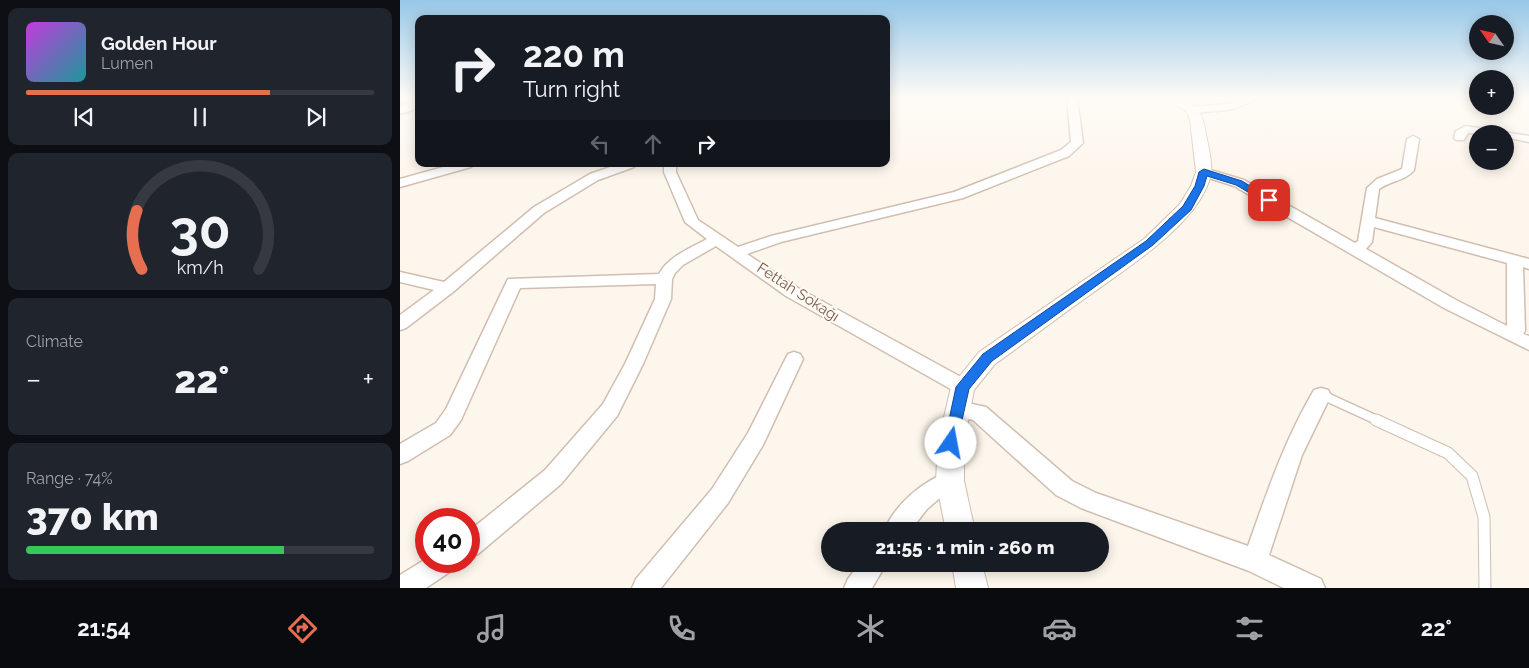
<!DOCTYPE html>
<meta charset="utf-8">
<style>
:root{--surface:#171b24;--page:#20242c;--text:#f1f3f6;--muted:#9ea1a6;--line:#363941;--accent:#e76f51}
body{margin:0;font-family:Raleway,sans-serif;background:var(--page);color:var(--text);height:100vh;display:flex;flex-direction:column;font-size:19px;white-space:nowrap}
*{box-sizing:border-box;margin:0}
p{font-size:16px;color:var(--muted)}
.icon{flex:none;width:28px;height:28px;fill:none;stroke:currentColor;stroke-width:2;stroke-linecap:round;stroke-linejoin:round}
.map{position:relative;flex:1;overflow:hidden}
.panel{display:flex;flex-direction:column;gap:8px;padding:8px;background:#0d0f14;width:400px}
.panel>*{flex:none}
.hud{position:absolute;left:15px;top:15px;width:475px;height:152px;border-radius:10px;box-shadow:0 2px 12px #0003;background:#171b24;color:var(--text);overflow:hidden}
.needle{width:32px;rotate:304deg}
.tools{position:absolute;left:1069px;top:15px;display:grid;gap:10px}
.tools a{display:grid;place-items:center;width:45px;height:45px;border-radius:50%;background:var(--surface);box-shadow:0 2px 12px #0003;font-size:25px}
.speed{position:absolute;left:15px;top:508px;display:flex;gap:10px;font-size:25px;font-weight:700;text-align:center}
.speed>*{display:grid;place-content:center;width:65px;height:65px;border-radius:50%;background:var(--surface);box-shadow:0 2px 12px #0003;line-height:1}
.speed .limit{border:8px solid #d22;background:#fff;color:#111}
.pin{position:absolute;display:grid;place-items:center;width:42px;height:42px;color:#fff;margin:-21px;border-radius:10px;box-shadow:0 2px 8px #0006}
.me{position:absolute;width:55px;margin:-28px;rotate:12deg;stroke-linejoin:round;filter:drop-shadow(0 0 4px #0008)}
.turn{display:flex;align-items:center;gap:18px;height:105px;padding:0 25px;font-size:22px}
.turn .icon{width:65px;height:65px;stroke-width:2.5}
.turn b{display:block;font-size:35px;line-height:42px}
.lanes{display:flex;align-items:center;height:48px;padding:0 25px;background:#0003;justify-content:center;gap:25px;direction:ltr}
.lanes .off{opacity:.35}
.big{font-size:38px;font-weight:800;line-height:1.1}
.panel .card{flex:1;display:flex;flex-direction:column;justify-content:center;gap:8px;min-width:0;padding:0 18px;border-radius:10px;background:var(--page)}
.panel .dial{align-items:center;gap:0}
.dial svg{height:130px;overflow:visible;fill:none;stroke:var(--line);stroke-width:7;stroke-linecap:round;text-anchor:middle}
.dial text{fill:var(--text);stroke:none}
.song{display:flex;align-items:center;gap:15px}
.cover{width:60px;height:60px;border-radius:8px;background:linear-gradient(135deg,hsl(290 70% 55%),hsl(180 70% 35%))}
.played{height:5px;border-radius:2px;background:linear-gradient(90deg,var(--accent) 70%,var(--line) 70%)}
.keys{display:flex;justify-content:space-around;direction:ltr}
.heat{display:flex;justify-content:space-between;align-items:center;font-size:28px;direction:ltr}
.charge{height:8px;border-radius:4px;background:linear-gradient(90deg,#34c759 74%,var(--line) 0)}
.trip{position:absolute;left:421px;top:522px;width:288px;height:50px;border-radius:25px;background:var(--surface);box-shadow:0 2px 12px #0003;font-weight:800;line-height:50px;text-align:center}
.tab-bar{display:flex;height:80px;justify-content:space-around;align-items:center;background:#090b0e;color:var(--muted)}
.tab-bar .icon{width:35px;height:35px}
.tab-bar .selected{color:var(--accent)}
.tab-bar b{font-size:22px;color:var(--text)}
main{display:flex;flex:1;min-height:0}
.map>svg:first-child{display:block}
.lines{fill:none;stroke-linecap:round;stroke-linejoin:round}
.service-far1-casing{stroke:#d1beb0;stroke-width:11}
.service-casing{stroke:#d1beb0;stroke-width:13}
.minor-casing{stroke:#d1beb0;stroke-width:3}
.tertiary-casing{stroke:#d1beb0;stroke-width:2}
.secondary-casing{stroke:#d6c0b0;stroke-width:3}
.trunk-casing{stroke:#dad1cd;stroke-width:3}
.service-far1{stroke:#fff;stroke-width:8}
.service{stroke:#fff;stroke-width:11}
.minor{fill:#fff;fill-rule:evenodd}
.tertiary{fill:#fff;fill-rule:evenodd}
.secondary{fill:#fff;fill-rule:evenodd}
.trunk{fill:#f9c8a4;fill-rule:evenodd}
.route{fill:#1a73e8;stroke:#114b97}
.labels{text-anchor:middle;stroke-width:4;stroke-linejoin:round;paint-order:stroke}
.street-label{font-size:15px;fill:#7a5c4d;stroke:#fffaf3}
</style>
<main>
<section class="panel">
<div class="card">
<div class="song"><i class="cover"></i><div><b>Golden Hour</b><p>Lumen</p></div></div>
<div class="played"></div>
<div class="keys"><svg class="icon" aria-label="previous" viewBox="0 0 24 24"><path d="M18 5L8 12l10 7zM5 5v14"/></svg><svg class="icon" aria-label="pause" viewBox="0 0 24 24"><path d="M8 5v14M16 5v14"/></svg><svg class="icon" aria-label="next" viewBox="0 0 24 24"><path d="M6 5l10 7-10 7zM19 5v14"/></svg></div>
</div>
<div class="card dial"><svg viewBox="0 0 100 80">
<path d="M14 69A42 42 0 1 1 86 69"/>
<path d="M14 69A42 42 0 0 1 11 33" stroke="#e76f51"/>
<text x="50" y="56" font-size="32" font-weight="700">30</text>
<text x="50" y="72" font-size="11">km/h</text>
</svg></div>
<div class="card"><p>Climate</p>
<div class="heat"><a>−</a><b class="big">22°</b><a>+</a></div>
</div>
<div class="card"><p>Range · 74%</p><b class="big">370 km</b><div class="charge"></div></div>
</section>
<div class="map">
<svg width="1129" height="588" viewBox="0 0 1129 588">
<rect width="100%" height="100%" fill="#fdf6ec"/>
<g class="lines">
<defs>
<path id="service-far1" d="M922,395L979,421"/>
<path id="service" d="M976,420L1048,453L1072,476L1084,517L1085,588"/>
<path id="minor" d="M667,98H677L683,143L669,156L563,198L381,242L347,254L398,288L570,382L573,387L570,392L563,394L556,392L386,296L316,246L283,265L275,273L272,279L271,299L243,364L217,416L161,484L78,554L69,557V531L145,470L203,404L225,364L255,299L256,284L120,288L61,420L50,435L8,461L0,464V444L36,423L46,409L108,279L259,274C268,257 290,248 307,239L285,222L264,172V164H276V172L298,220L338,247L371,236L554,192L661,150L671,142Z
M845,98H861L829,110L792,113L787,110L792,107L828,104Z
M1066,126L1129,136V142L1105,137V134L1068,133L1064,140H1056L1054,138L1056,131Z
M1013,136L1019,139L1014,170C1005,181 990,181 979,189L975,218L1129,259V269L1123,267L1125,331L1123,334L1129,336V350L1044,308L834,186L800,175L798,172L804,168L844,180L955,243L958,241L967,188L977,179L1002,169L1007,139ZM974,227L1107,263V326L1056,300L966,249L972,242Z
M54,164H73L71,167L0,187V179Z
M219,164H236L234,167L198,180L144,213L53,292L6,328L0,330V315L34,290L0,282V272L44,282L134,207L190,174Z
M394,352L400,354L403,359L363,445L328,503L261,588H232L236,579L312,489L348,433L388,354Z
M921,388L928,390L931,395L902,455L869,555L921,579L925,588H884L849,571L681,508L656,495L573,420L551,415L548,409L551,403L558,401L586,407L672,481L696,493L848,546C867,492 885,439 914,390Z
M550,471L558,474L561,481L558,488L541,497L527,509L510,531H484C495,504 523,481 550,471Z
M26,559V561H57L54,569L26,588H0V575Z
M459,564H486L472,588H444L448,579Z"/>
<path id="tertiary" d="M766,98C788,98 801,105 805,129C807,141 813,163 811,174C800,224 726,268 687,297C656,319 626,342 595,364L574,390L564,443V481L575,531H546L536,481L538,443L551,387L579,352L744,239L780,204L791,186L796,172L790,120L787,112Z
M552,564H582L588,588H556Z"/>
<path id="secondary" d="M19,99V108L0,114V105Z"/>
<path id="trunk" d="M0,98H14L12,101L0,106Z"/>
</defs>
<!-- service-far1 casing -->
<use href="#service-far1" class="service-far1-casing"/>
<!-- service casing -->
<use href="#service" class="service-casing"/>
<!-- minor casing -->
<use href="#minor" class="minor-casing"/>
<!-- tertiary casing -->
<use href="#tertiary" class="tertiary-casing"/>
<!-- secondary casing -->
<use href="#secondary" class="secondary-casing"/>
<!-- trunk casing -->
<use href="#trunk" class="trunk-casing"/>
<!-- service-far1 -->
<use href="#service-far1" class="service-far1"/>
<!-- service -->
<use href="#service" class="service"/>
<!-- minor -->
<use href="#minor" class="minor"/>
<!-- tertiary -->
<use href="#tertiary" class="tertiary"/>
<!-- secondary -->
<use href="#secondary" class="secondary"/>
<!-- trunk -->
<use href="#trunk" class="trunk"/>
</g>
<!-- sky -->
<linearGradient id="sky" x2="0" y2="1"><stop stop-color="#97c7e8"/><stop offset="0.54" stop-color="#fefbf6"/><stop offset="1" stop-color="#fefbf6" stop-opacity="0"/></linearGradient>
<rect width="1129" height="181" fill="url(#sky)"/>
<!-- route -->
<path class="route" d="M804,169L842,181L873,200L872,202H865L836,185L807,176L804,186L791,210L753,245L592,361L569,389L556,447L551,449L546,447L544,443L556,387L583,354L746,241L783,206L795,186L799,172Z"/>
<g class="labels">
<!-- street labels -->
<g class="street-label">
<text transform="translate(398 292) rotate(33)" y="5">Fettah Sokağı</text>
</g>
</g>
</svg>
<div class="tools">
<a><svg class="needle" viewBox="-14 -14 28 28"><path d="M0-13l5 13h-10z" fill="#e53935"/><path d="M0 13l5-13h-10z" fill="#9ea1a6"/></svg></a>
<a>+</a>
<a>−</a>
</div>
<div class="speed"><div class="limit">40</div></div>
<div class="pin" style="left:869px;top:200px;background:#d93025"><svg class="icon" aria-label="arrive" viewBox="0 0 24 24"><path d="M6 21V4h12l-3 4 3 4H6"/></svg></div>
<svg class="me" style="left:551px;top:443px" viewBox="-20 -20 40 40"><circle r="19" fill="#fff"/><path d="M0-13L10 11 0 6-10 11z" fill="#1a73e8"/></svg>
<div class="trip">21:55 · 1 min · 260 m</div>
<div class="hud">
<div class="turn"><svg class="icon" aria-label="right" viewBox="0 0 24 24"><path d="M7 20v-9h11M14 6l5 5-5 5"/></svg><div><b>220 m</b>Turn right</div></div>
<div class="lanes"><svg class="icon off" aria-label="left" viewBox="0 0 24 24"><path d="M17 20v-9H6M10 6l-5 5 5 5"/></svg><svg class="icon off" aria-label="ahead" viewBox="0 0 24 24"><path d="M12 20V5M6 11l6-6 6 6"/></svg><svg class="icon" aria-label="right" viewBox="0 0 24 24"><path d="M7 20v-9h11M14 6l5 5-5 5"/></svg></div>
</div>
</div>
</main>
<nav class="tab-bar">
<b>21:54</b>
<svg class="icon selected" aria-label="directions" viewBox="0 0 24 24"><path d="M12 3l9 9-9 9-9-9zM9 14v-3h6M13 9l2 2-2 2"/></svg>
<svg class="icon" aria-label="music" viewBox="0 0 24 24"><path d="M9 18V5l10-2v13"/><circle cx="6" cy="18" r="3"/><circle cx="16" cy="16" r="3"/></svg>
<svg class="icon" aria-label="phone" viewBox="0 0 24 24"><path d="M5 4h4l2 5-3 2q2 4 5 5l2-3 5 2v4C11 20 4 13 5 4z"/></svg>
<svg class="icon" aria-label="climate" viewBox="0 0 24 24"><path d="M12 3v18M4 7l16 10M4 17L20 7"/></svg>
<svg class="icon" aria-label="car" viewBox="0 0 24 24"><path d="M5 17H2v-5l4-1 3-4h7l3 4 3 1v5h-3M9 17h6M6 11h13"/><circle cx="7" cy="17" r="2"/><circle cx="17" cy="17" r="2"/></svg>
<svg class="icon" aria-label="filters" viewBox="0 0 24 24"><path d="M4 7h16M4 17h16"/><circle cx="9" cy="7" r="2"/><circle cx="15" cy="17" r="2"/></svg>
<b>22°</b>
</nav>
